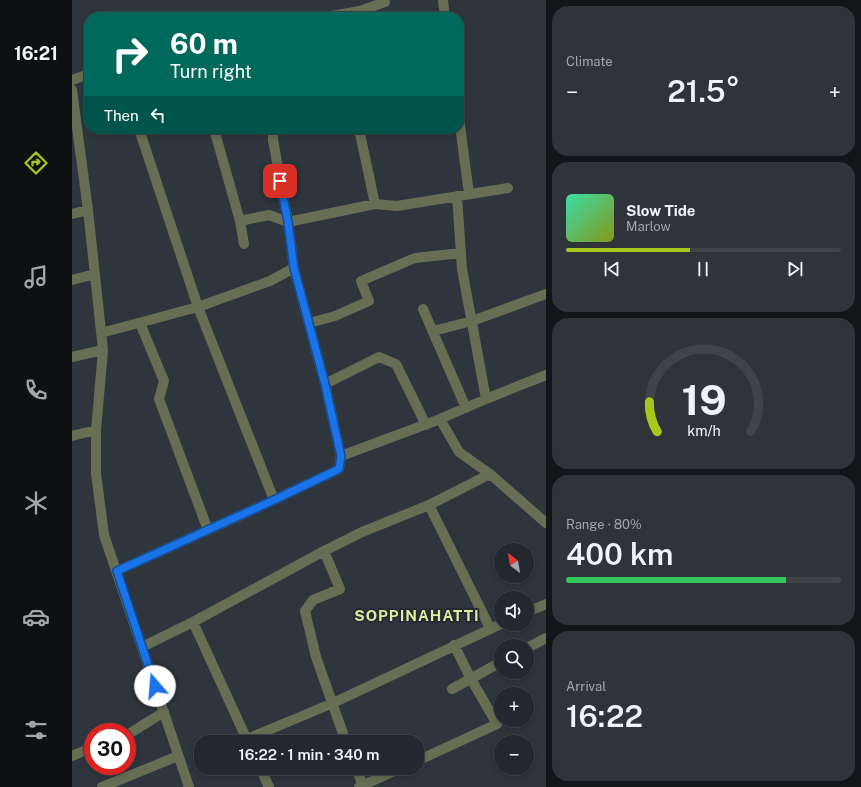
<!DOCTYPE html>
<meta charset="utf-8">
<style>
:root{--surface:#22282e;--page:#2e343a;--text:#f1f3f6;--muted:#a2a6aa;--line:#3f444a;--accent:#a8c71d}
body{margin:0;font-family:"Public Sans",sans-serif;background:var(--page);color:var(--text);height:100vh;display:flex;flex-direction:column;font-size:15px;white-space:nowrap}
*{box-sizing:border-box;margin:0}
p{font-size:13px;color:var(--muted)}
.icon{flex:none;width:22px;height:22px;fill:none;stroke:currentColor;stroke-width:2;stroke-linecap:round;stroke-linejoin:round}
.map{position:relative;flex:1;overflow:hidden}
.side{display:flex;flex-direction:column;gap:6px;padding:6px;background:#131619;width:315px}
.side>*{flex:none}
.banner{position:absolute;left:12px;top:12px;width:380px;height:122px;border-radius:16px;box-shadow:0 2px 6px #0003,0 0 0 1px var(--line);background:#00695c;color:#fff;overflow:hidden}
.needle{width:26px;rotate:329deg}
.fabs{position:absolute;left:422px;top:543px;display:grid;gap:8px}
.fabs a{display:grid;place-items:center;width:40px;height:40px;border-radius:50%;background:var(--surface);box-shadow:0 2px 6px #0003,0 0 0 1px var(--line);font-size:20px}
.speed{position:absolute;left:12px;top:723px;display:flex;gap:8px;font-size:20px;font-weight:700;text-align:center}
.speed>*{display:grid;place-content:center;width:52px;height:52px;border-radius:50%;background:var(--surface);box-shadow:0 2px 6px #0003,0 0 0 1px var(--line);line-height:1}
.speed .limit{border:6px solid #d22;background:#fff;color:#111}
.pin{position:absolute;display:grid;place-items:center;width:34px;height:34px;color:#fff;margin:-17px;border-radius:8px;box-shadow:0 2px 6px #0006}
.me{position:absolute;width:44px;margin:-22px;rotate:342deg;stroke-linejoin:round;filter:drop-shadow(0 0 3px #0008)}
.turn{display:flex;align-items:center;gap:14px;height:84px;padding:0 20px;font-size:18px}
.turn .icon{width:52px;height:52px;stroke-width:2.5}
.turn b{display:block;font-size:28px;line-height:34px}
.then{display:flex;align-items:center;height:38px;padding:0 20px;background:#0003;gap:8px;font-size:15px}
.big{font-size:30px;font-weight:600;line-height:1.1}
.side .widget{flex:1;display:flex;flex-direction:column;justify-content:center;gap:6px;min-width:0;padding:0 14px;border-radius:16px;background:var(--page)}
.side .dial{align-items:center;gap:0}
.dial svg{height:104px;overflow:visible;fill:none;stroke:var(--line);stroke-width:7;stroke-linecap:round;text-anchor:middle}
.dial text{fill:var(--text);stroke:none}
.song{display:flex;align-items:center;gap:12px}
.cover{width:48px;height:48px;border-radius:6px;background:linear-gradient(135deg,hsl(160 70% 55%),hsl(70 70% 35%))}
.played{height:4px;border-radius:2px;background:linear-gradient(90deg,var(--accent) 45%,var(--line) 45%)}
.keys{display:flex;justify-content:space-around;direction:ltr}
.heat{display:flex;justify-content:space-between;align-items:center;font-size:22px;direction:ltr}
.charge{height:6px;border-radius:3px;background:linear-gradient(90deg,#34c759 80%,var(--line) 0)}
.trip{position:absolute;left:122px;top:735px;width:230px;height:40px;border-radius:16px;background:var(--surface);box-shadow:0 2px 6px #0003,0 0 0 1px var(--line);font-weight:600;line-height:40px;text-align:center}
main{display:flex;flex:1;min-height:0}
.dock{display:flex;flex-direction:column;width:72px;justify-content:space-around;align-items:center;background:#0e1012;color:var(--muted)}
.dock .icon{width:28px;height:28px}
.dock .active{color:var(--accent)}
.dock b{font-size:18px;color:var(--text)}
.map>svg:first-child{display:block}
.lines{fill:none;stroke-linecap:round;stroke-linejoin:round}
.minor{stroke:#676e54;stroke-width:10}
.route-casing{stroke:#114b97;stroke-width:10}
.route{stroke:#1a73e8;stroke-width:7}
.labels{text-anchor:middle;stroke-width:4;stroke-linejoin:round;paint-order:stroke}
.district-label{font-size:15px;font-weight:bold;letter-spacing:1px;fill:#d9eea2;stroke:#242b33}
</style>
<main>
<nav class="dock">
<b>16:21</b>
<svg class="icon active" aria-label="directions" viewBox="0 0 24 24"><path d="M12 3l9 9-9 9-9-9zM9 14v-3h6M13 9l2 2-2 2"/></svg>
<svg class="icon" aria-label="music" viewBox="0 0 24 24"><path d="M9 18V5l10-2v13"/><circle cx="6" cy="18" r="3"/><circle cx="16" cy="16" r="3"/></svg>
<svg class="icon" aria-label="phone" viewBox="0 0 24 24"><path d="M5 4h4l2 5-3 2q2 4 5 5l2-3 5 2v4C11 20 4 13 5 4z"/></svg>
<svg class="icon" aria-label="climate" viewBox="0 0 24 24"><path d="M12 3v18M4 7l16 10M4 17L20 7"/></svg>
<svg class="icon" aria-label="car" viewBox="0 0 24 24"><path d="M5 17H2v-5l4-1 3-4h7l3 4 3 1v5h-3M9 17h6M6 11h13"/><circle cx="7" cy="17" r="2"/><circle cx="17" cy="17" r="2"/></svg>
<svg class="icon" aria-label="filters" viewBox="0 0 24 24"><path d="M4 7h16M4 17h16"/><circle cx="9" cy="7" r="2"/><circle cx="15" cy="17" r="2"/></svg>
</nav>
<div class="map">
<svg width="474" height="787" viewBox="0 0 474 787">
<rect width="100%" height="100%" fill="#2e353d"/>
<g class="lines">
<!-- minor -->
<path class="minor" d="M371,0L373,17
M253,17L288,11L313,2
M0,80L17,74
M0,90L16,210L31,350L24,430V473L32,535L117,787
M387,118L397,194
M67,129L126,307L202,500
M142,129L168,221L172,244
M287,129L303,204
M385,196L390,269L414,399
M0,214L16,210
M168,221L197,215L216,222L303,204L325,206L436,188
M0,280L23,274
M351,309L394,408
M68,323L92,381L87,399L136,530
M237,323L263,316L297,301L289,281L343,258L389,253
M361,331L400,321L474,294
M29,333L126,307L198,281L222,268
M0,357L31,350
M253,384L307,357L324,364L354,425
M368,419L387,452L418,474L474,523
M0,436L24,430
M269,456L363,421L414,399L474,375
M357,505L418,628
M252,551L268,589L241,600L233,611L244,657L274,742
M45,571L202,500L267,469L269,456L253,384L222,268L216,222L201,140V129
M455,612L474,604
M121,622L176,742
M70,647L121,622L252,551L290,532L357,505L418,474
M455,648L474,638
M380,689L429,662
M55,735L92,712
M175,739L261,703L429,624
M0,756L21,747
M345,761L425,724L399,679L382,645
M188,768L197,787
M284,768L291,786
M30,787L106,756
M287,787L329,768"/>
</g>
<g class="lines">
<defs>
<path id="route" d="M83,686L45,571L202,500L267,469L269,456L253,384L222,268L216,222L208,181"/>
</defs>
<!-- route casing -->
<use href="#route" class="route-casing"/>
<!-- route -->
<use href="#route" class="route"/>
</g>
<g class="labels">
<!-- district labels -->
<g class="district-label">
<text x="345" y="621">SOPPINAHATTI</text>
</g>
</g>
</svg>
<div class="fabs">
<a><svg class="needle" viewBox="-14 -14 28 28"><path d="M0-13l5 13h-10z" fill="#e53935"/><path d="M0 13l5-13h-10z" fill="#a2a6aa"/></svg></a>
<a><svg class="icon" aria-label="sound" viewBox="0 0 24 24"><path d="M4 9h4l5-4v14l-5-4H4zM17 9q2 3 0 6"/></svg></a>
<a><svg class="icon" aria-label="search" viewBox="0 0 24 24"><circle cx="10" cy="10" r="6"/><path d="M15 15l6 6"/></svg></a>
<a>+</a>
<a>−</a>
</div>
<div class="speed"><div class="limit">30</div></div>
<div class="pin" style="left:208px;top:181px;background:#d93025"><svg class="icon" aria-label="arrive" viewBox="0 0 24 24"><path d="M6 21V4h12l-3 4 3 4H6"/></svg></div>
<svg class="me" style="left:83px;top:686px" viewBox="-20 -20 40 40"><circle r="19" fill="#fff"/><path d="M0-13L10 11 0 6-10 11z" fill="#1a73e8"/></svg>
<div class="trip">16:22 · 1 min · 340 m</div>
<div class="banner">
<div class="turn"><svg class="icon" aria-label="right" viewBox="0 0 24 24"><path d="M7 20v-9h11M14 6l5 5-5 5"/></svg><div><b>60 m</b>Turn right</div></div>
<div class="then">Then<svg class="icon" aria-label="left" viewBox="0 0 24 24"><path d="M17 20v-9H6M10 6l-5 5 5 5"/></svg></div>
</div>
</div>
<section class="side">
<div class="widget"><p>Climate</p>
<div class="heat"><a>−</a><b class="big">21.5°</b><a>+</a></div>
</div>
<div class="widget">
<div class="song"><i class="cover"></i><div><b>Slow Tide</b><p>Marlow</p></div></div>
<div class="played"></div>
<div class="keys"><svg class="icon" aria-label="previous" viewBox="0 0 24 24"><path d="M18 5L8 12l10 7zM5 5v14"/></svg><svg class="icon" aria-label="pause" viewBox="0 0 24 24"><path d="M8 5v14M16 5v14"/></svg><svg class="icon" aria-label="next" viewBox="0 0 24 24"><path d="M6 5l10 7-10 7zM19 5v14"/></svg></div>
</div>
<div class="widget dial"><svg viewBox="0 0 100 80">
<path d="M14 69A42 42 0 1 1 86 69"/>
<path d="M14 69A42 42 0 0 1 8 46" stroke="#a8c71d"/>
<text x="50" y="56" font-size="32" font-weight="700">19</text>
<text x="50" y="72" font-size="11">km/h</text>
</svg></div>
<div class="widget"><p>Range · 80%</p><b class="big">400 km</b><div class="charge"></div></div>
<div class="widget"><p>Arrival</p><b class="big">16:22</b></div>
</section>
</main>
